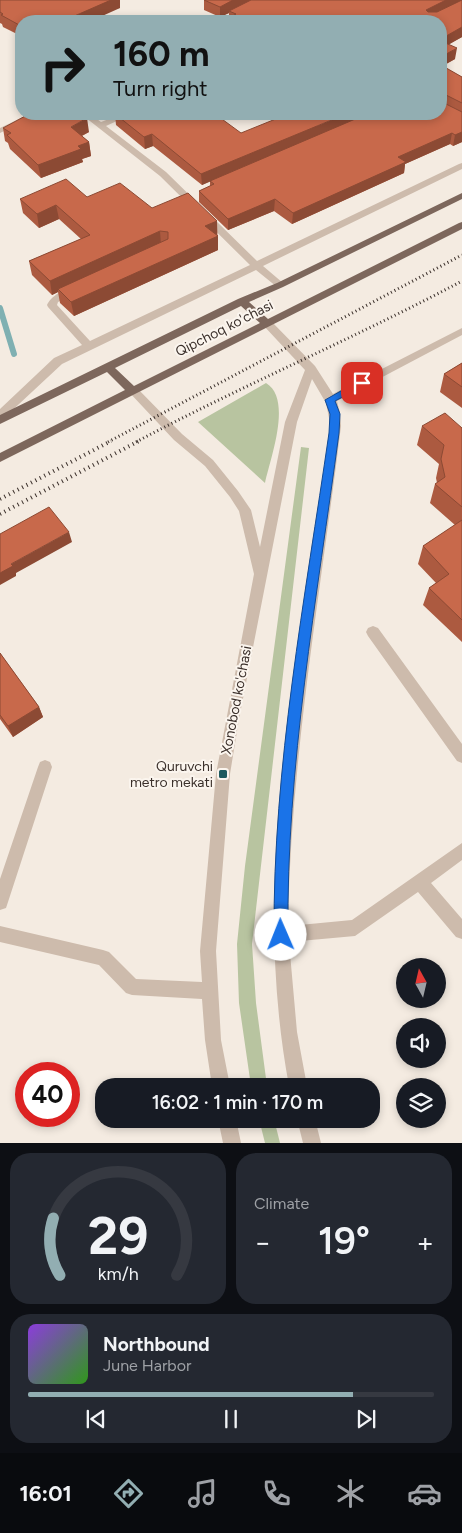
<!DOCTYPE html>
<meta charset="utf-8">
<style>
:root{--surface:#171b24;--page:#242831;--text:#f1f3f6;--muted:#9ea1a6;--line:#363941;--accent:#92aeb2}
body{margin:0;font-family:Figtree,sans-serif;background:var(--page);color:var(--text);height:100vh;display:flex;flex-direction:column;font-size:19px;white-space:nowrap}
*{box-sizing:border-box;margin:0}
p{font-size:16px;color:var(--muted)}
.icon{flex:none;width:28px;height:28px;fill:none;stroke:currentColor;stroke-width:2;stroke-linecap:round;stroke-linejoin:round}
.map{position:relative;height:1143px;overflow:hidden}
.panel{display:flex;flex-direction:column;gap:10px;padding:10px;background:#0d0f14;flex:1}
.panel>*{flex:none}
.top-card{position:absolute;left:15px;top:15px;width:432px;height:105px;border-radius:20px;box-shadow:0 2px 8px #0003;background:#92aeb2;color:#111;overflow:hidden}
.needle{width:32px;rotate:352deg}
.controls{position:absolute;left:396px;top:958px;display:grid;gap:10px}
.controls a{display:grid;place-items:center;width:50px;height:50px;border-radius:50%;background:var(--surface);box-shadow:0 2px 8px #0003;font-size:25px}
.speed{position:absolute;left:15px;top:1062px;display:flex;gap:10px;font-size:25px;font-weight:700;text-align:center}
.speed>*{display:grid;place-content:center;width:65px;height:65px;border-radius:50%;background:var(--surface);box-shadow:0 2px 8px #0003;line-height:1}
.speed .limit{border:8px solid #d22;background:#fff;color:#111}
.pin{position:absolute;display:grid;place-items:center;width:42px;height:42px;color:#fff;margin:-21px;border-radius:10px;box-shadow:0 2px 8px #0006}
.me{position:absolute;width:55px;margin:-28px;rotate:359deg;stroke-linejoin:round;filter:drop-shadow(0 0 4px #0008)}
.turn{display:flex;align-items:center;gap:18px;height:105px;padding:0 15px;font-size:22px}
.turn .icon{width:65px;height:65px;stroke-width:2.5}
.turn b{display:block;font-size:35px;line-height:42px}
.big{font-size:38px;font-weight:600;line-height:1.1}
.panel .card{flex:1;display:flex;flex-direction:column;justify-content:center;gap:8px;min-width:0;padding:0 18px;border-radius:20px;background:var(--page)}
.panel .dial{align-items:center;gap:0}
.dial svg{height:130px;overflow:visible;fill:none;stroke:var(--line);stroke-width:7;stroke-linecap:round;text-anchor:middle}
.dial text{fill:var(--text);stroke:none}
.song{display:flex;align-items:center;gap:15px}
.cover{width:60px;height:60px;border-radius:8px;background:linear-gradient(135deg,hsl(270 70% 55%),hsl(110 70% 35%))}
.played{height:5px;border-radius:2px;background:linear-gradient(90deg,var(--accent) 80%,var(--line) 80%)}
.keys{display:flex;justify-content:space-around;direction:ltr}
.heat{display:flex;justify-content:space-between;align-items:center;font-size:28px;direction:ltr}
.panel .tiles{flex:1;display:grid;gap:10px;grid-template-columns:1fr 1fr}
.card:last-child{grid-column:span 2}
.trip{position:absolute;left:95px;top:1078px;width:285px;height:50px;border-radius:20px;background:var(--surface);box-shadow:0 2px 8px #0003;font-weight:600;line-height:50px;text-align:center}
.tabs{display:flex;height:80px;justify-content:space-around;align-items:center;background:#090b0e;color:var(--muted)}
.tabs .icon{width:35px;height:35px}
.tabs .current{color:var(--accent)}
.tabs b{font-size:22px;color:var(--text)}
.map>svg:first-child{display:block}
.green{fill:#b8c4a0}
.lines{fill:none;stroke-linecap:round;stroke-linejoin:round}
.stream{stroke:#7fb0b2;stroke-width:6}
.minor{fill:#cdbbac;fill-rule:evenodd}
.major{fill:#7d675c;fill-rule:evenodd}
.rail-far1{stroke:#3b302b;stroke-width:3;stroke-dasharray:1 3;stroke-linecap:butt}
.rail{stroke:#3b302b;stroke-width:4;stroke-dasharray:1 4;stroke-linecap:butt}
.wall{fill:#ac5a40}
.shaded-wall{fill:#8c4a34}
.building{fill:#c8694b;stroke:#8c4a34}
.route{fill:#1a73e8;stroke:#114b97}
.poi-dot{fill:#1f5a5e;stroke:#fbf5ee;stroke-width:2}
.labels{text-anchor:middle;stroke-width:4;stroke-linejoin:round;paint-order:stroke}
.street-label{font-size:14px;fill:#3b302b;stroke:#fbf5ee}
.poi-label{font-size:14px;fill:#3b302b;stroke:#fbf5ee;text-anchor:end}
</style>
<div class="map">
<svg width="462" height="1143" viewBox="0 0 462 1143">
<rect width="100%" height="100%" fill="#f4ebe1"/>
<!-- green -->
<path class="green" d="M266,383C293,399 270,459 265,483L198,422Z
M301,447L309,448L252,944L256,1003L267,1086H251L239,1003L237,944L245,866Z
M259,1119H274L280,1143H265Z"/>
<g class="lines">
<!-- stream -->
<path class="stream" d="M0,308L14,354"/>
<!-- minor -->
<path class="minor" d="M258,0H268L226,21H217Z
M29,114H39L0,133V128Z
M81,114H90L101,122L122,114H132L106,126L166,172L257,261L459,164L462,163V169L263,266L283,283V287H277L256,270L62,364L4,418L0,419V409L54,358L82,345L48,307L47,305C51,296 67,286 77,288V292L58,302L57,305L90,341L250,265L160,176Z
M267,320L271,321L315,366L333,394L462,328V335L337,401L340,413L341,426C321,591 291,755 288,922L289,926L352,920L462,843V860L431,883L462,919V939L456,937L418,892L355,936L289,942L297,1032L307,1086H289C255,904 286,724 312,543C318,503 326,463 330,423L326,403L312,379L297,422L239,719L230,774L216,951L221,1040L230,1086H212L205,1040L202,999L132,995L126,993L99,965L0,942V926L103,950L109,952L136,979L202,982L200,951L216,774L254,574L239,511L230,497L205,466L174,440L128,391L133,387L137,388L182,434L213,460L238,491L251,510L260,547L285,422L305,370L263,325L262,323Z
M373,626L378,628L462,744V763L457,761L368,636L366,632L368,628Z
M45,760L50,762L52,767L8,902L6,908L0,910V879L38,767L40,762Z
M218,1119H236L241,1143H223Z
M297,1119H315L321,1143H303Z"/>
<!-- major -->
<path class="major" d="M462,193V199L283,287L249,302L268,319L459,223L462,222V229L0,462V453L125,390L107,372L0,424V415L238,299L277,283ZM241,306L260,323L134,386L115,368Z"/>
<!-- rail-far1 -->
<path class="rail-far1" d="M108,442L462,255
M136,442C243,385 355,338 462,281"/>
<!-- rail -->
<path class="rail" d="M0,499L111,441
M0,514L139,441"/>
</g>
<!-- wall -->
<path class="wall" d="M0,0H120V8L21,21V36L3,27L2,24L0,23Z
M204,0H462V37L449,44L455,59L442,66L462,77V142L453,146L450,144L405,164L404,173L292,224L274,211L228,230L199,202V191L210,186V181L202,185L153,146L145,149L116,125L115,114L241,133L441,114V21L229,18V13L220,17L204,10Z
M3,128L89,132L82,136L89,142L91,156L82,159L83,162L41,178L10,149L8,143L5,141Z
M87,197L152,208L217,221L218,250L74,316L60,303L58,292L52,295L32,275L29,261L81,239L59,219L39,228L23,213L20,199Z
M462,363V408L440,392L444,374Z
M422,426L462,428V642L423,605L429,588L436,583L418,564L423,546L455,525L430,503L435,484L437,483L436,478L439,464L417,445Z
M0,653L39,707L43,717L13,737L0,719Z"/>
<!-- shaded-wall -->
<path class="shaded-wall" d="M110,0H120V8L91,21H63Z
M233,0H253L229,11V13L220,17V7Z
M446,0H462L424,21L426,10Z
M462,27V37L441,49V39Z
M457,48L455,59L441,67V57Z
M346,114H372L202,185L201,174Z
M87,118L89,132L73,140L71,127Z
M462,132V142L453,146L455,135Z
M452,133L450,144L405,164L404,173L292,224L293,213L398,157Z
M152,134L153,146L145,149L144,137Z
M89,142L91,156L82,159L83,162L41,178L38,165L78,146Z
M275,199L274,211L228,230V219Z
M56,205L59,219L39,228L37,214Z
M217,221V235L205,226Z
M160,231L161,245L58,289V292L52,295L50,281Z
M218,236V250L74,316L71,302Z
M69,532L72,542L16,573V576L0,585V573L11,564Z
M39,707L43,717L13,737L8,726Z"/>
<!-- building -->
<path class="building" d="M0,0H111L63,21H21V26L1,15L3,14L0,12Z
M204,0H233L220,7Z
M251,0H446L426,10L428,12H437L462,0V27L441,39V21H224L236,14L229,11Z
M441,41L457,48L441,57Z
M441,65L462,77V103L442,93V102L462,112V132L455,135L452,133L398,157L406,162L293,213L275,199L228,219L199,191L214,184L210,181L367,114H441Z
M29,114H79L87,118L71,127L89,142L78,146L81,149L38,165L7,135L11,133L3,128Z
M115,114H215L241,133L288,114H346L201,174L152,134L144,137Z
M66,179L87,197L120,183L152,208L188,193L217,221L205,226L218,236L71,302L58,289L168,239V232L160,231L50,281L29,261L90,235L56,205L37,214L20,199Z
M462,363V387L444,374Z
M445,413L462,428V507L435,484L445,477L441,459L444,445L422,426Z
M49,507L69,532L11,564L13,566L0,573V534Z
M462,520V620L429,588L449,574L423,546Z
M0,653L39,707L8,726L0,715Z"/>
<!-- route -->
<path class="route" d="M362,379L367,383L366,385L335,401L340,414L339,433C317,599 286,766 288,935L286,940L281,942L276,940L274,935C273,766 305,599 329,433L330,414L325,400Z"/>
<!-- markers -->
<rect class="poi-dot" x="218" y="769" width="10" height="10" rx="2.5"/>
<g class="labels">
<!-- street labels -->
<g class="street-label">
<text transform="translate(224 328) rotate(-27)" y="5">Qipchoq ko'chasi</text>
<text transform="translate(236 700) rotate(-79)" y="5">Xonobod ko'chasi</text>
</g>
<!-- poi labels -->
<g class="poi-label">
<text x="213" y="771">Quruvchi<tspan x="213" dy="16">metro mekati</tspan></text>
</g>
</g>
</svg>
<div class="controls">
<a><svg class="needle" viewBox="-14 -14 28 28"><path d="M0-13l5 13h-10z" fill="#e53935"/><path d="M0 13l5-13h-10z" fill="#9ea1a6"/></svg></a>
<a><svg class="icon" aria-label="sound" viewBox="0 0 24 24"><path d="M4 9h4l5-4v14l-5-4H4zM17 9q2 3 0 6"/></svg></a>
<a><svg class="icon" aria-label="layers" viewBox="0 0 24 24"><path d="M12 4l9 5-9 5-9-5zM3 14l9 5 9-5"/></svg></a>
</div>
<div class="speed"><div class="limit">40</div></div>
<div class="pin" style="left:362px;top:383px;background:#d93025"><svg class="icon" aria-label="arrive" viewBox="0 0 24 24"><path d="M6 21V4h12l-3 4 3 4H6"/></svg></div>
<svg class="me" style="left:281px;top:935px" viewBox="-20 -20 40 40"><circle r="19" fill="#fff"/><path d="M0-13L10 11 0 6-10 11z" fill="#1a73e8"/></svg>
<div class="trip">16:02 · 1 min · 170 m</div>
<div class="top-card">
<div class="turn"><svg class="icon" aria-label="right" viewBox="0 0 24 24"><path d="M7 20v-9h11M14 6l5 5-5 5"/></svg><div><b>160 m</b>Turn right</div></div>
</div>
</div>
<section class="panel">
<div class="tiles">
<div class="card dial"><svg viewBox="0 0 100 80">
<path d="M14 69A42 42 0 1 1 86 69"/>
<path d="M14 69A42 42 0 0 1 10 34" stroke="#92aeb2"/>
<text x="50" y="56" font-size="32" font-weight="700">29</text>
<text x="50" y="72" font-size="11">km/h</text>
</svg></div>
<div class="card"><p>Climate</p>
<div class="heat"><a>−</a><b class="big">19°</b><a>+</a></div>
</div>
<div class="card">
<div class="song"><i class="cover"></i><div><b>Northbound</b><p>June Harbor</p></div></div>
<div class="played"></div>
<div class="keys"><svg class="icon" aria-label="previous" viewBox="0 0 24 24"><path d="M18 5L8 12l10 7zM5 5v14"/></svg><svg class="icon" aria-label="pause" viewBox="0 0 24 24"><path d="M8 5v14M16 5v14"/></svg><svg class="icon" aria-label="next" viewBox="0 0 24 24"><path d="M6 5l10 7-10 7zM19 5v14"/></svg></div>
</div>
</div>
</section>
<nav class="tabs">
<b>16:01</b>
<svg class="icon current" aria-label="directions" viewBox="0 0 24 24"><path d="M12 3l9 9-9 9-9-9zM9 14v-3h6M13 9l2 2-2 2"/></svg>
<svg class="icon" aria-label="music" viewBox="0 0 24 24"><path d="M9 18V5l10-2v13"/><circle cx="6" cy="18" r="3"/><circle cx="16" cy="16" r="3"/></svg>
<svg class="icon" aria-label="phone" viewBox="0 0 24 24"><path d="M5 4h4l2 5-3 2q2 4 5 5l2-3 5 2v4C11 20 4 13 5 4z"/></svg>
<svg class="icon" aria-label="climate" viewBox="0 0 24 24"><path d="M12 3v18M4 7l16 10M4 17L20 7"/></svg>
<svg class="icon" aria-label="car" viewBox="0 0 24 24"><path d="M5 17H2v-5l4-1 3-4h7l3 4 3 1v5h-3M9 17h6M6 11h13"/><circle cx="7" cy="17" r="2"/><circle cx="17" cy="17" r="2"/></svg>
</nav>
